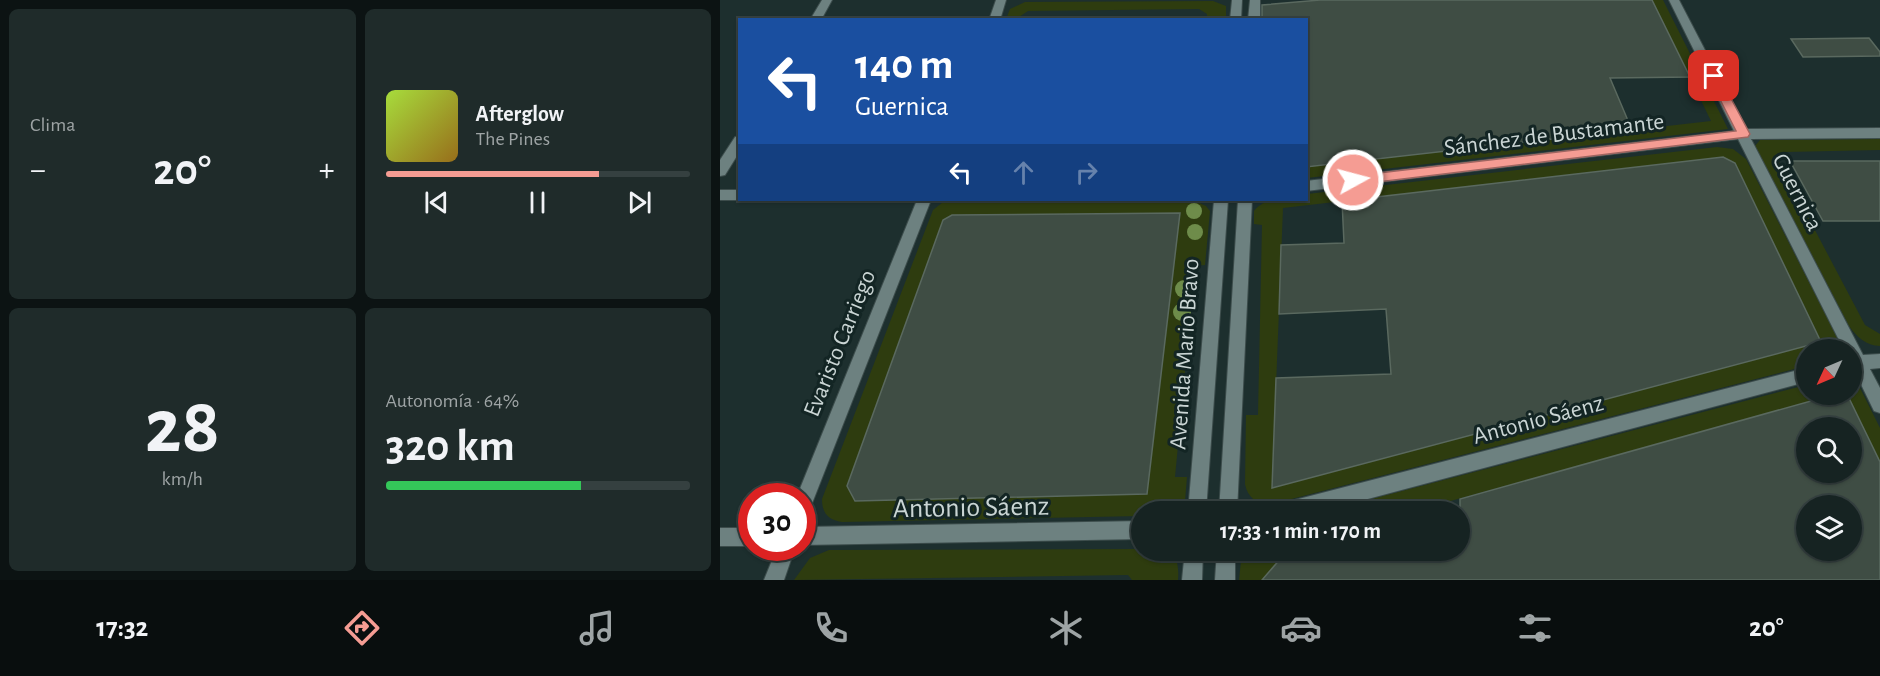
<!DOCTYPE html>
<html lang="es">
<meta charset="utf-8">
<style>
:root{--surface:#162322;--page:#1f2b2a;--text:#f1f3f6;--muted:#9ea4a5;--line:#354040;--accent:#f59c93}
body{margin:0;font-family:"Alegreya Sans",sans-serif;background:var(--page);color:var(--text);height:100vh;display:flex;flex-direction:column;font-size:22px;white-space:nowrap}
*{box-sizing:border-box;margin:0}
p{font-size:20px;color:var(--muted)}
.icon{flex:none;width:33px;height:33px;fill:none;stroke:currentColor;stroke-width:2;stroke-linecap:round;stroke-linejoin:round}
.map{position:relative;flex:1;overflow:hidden}
.details{display:flex;flex-direction:column;gap:9px;padding:9px;background:#0c1313;width:720px}
.details>*{flex:none}
.hud{position:absolute;left:18px;top:18px;width:570px;height:183px;border-radius:0px;box-shadow:0 2px 4px #0004,0 0 0 2px var(--line);background:#1a4fa0;color:#fff;overflow:hidden}
.needle{width:39px;rotate:226deg}
.fabs{position:absolute;left:1076px;top:339px;display:grid;gap:12px}
.fabs a{display:grid;place-items:center;width:66px;height:66px;border-radius:50%;background:var(--surface);box-shadow:0 2px 4px #0004,0 0 0 2px var(--line);font-size:30px}
.speed{position:absolute;left:18px;top:483px;display:flex;gap:12px;font-size:30px;font-weight:700;text-align:center}
.speed>*{display:grid;place-content:center;width:78px;height:78px;border-radius:50%;background:var(--surface);box-shadow:0 2px 4px #0004,0 0 0 2px var(--line);line-height:1}
.speed .limit{border:9px solid #d22;background:#fff;color:#111}
.pin{position:absolute;display:grid;place-items:center;width:51px;height:51px;color:#fff;margin:-26px;border-radius:12px;box-shadow:0 3px 9px #0006}
.me{position:absolute;width:66px;margin:-33px;rotate:83deg;stroke-linejoin:round;filter:drop-shadow(0 0 4px #0008)}
.turn{display:flex;align-items:center;gap:21px;height:126px;padding:0 18px;font-size:27px}
.turn .icon{width:78px;height:78px;stroke-width:2.5}
.turn b{display:block;font-size:42px;line-height:51px}
.lanes{display:flex;align-items:center;height:57px;padding:0 18px;background:#0003;justify-content:center;gap:30px;direction:ltr}
.lanes .off{opacity:.35}
.big{font-size:45px;font-weight:700;line-height:1.1}
.details .card{flex:1;display:flex;flex-direction:column;justify-content:center;gap:9px;min-width:0;padding:0 21px;border-radius:9px;background:var(--page)}
.details .dial{align-items:center;gap:0}
.dial b{font-size:78px;line-height:1}
.song{display:flex;align-items:center;gap:18px}
.cover{width:72px;height:72px;border-radius:9px;background:linear-gradient(135deg,hsl(80 70% 55%),hsl(40 70% 35%))}
.played{height:6px;border-radius:3px;background:linear-gradient(90deg,var(--accent) 70%,var(--line) 70%)}
.keys{display:flex;justify-content:space-around;direction:ltr}
.heat{display:flex;justify-content:space-between;align-items:center;font-size:33px;direction:ltr}
.charge{height:9px;border-radius:4px;background:linear-gradient(90deg,#34c759 64%,var(--line) 0)}
.details .tiles{flex:1;display:grid;gap:9px;grid-template-columns:repeat(2,1fr)}
.trip{position:absolute;left:411px;top:501px;width:339px;height:60px;border-radius:30px;background:var(--surface);box-shadow:0 2px 4px #0004,0 0 0 2px var(--line);font-weight:700;line-height:60px;text-align:center}
.menu{display:flex;height:96px;justify-content:space-around;align-items:center;background:#090e0e;color:var(--muted)}
.menu .icon{width:42px;height:42px}
.menu .on{color:var(--accent)}
.menu b{font-size:27px;color:var(--text)}
main{display:flex;flex:1;min-height:0}
.map>svg:first-child{display:block}
.green{fill:#2e3c0f;fill-rule:evenodd}
.building{fill:#3f4d44;stroke:#5a695f;stroke-width:1.5;fill-rule:evenodd}
.lines{fill:none;stroke-linecap:round;stroke-linejoin:round}
.street-casing{stroke:#3c4c4b;stroke-width:2}
.secondary-casing{stroke:#3c4c4b;stroke-width:2}
.street{fill:#6d8180;fill-rule:evenodd}
.secondary{fill:#6d8180;fill-rule:evenodd}
.tree{fill:#6e8c4a}
.route{fill:#f59c93;stroke:#9f6560;stroke-width:1.5}
.labels{text-anchor:middle;stroke-width:6;stroke-linejoin:round;paint-order:stroke}
.street-label{font-size:24px;fill:#cad5d4;stroke:#132524}
.near-street-label{font-size:28px;fill:#cad5d4;stroke:#132524}
</style>
<main>
<section class="details">
<div class="tiles">
<div class="card"><p>Clima</p>
<div class="heat"><a>−</a><b class="big">20°</b><a>+</a></div>
</div>
<div class="card">
<div class="song"><i class="cover"></i><div><b>Afterglow</b><p>The Pines</p></div></div>
<div class="played"></div>
<div class="keys"><svg class="icon" aria-label="previous" viewBox="0 0 24 24"><path d="M18 5L8 12l10 7zM5 5v14"/></svg><svg class="icon" aria-label="pause" viewBox="0 0 24 24"><path d="M8 5v14M16 5v14"/></svg><svg class="icon" aria-label="next" viewBox="0 0 24 24"><path d="M6 5l10 7-10 7zM19 5v14"/></svg></div>
</div>
<div class="card dial"><b>28</b><p>km/h</p></div>
<div class="card"><p>Autonomía · 64%</p><b class="big">320 km</b><div class="charge"></div></div>
</div>
</section>
<div class="map">
<svg width="1160" height="580" viewBox="0 0 1160 580">
<rect width="100%" height="100%" fill="#1d2f2e"/>
<!-- green -->
<path class="green" d="M932,0H943L1008,129L587,178L586,167L991,121Z
M493,1L506,6V19H487V14L479,9L308,11L296,19H286L290,9L305,2Z
M1160,139V150L1065,152L1058,160L1145,325L1160,334V346C1146,346 1136,336 1129,326L1035,146L1040,140H1044Z
M997,147L1013,149L1026,159L1117,337L1121,349L1086,350V366L556,503C540,506 528,500 525,484L526,415H538L542,225L534,224V211C547,195 567,200 586,200L587,194ZM1003,157L1015,163L1101,342L552,488L563,208Z
M232,201H475L486,206L490,211L485,265L475,266L455,477H467L465,501L455,511L422,512L421,516L122,522C108,520 102,513 102,499L213,210L223,202ZM460,213L427,493L135,501L127,486L223,220L232,215Z
M1131,381L1140,388L1160,428V462L1127,395L1131,394Z
M1086,385V394L1116,395L694,511L602,512Z
M421,549C439,557 461,541 458,580H412L408,575L74,580L90,558L109,550Z
M522,551H568L550,580H519Z"/>
<!-- building -->
<path class="building" d="M600,0H932L970,77L890,78L912,130L586,167V20H542V5Z
M1149,38L1160,52V56L1083,57L1071,39Z
M1003,157L1015,163L1101,342L552,488L556,378L671,374L666,309L559,314L561,245L624,243L622,201Z
M1070,161H1160V221H1103Z
M460,213L427,494L135,501L127,486L223,220L232,215Z
M1116,394H1127L1160,462V580H542L568,550H740V499ZM1086,428H1131V472H1086ZM1086,506H1131V550H1086Z"/>
<g class="lines">
<defs>
<path id="street" d="M102,0H112L101,20H90Z
M276,0H286L280,20H269Z
M949,0H959L1026,129L1160,128V138L1031,139L1143,355L1160,354V368L1150,369L1160,388V413L1154,411L1134,370H1131V350H1124L1018,139L586,191V181L1014,131Z
M20,136V151L5,175L0,176V160L15,137Z
M0,190H20V200H22H0Z
M197,200H211L91,506L88,512L82,515V496H77Z
M1086,368V382L599,512H554L557,506L563,503Z
M422,521V539L82,545V527Z
M0,528H32V546H0Z
M57,548H75L64,580H44Z"/>
<path id="secondary" d="M512,0H522L521,20H510Z
M530,0H540V20H528Z
M494,200H508L486,512H468Z
M518,200H532L517,512H499Z
M465,550H483L482,580H462Z
M497,550H515V580H495Z"/>
</defs>
<!-- street casing -->
<use href="#street" class="street-casing"/>
<!-- secondary casing -->
<use href="#secondary" class="secondary-casing"/>
<!-- street -->
<use href="#street" class="street"/>
<!-- secondary -->
<use href="#secondary" class="secondary"/>
</g>
<!-- trees -->
<g class="tree">
<circle cx="474" cy="211" r="8"/>
<circle cx="475" cy="232" r="8"/>
<circle cx="464" cy="289" r="9"/>
<circle cx="462" cy="312" r="9"/>
</g>
<!-- route -->
<path class="route" d="M994,73L999,76L1030,134L1028,137L633,185L626,180L633,176L1016,131L988,76Z"/>
<g class="labels">
<!-- street labels -->
<g class="street-label">
<text transform="translate(834 134) rotate(-7)" y="8">Sánchez de Bustamante</text>
<text transform="translate(1078 192) rotate(63)" y="8">Guernica</text>
<text transform="translate(119 343) rotate(-68)" y="8">Evaristo Carriego</text>
<text transform="translate(464 354) rotate(-86)" y="8">Avenida Mario Bravo</text>
<text transform="translate(818 419) rotate(-15)" y="8">Antonio Sáenz</text>
</g>
<!-- near-street labels -->
<g class="near-street-label">
<text transform="translate(251 506) rotate(-1)" y="10">Antonio Sáenz</text>
</g>
</g>
</svg>
<div class="fabs">
<a><svg class="needle" viewBox="-14 -14 28 28"><path d="M0-13l5 13h-10z" fill="#e53935"/><path d="M0 13l5-13h-10z" fill="#9ea4a5"/></svg></a>
<a><svg class="icon" aria-label="search" viewBox="0 0 24 24"><circle cx="10" cy="10" r="6"/><path d="M15 15l6 6"/></svg></a>
<a><svg class="icon" aria-label="layers" viewBox="0 0 24 24"><path d="M12 4l9 5-9 5-9-5zM3 14l9 5 9-5"/></svg></a>
</div>
<div class="speed"><div class="limit">30</div></div>
<div class="pin" style="left:994px;top:76px;background:#d93025"><svg class="icon" aria-label="arrive" viewBox="0 0 24 24"><path d="M6 21V4h12l-3 4 3 4H6"/></svg></div>
<svg class="me" style="left:633px;top:180px" viewBox="-20 -20 40 40"><circle r="17" fill="#f59c93" stroke="#fff" stroke-width="3"/><path d="M0-11L8 9 0 5-8 9z" fill="#fff"/></svg>
<div class="trip">17:33 · 1 min · 170 m</div>
<div class="hud">
<div class="turn"><svg class="icon" aria-label="left" viewBox="0 0 24 24"><path d="M17 20v-9H6M10 6l-5 5 5 5"/></svg><div><b>140 m</b>Guernica</div></div>
<div class="lanes"><svg class="icon" aria-label="left" viewBox="0 0 24 24"><path d="M17 20v-9H6M10 6l-5 5 5 5"/></svg><svg class="icon off" aria-label="ahead" viewBox="0 0 24 24"><path d="M12 20V5M6 11l6-6 6 6"/></svg><svg class="icon off" aria-label="right" viewBox="0 0 24 24"><path d="M7 20v-9h11M14 6l5 5-5 5"/></svg></div>
</div>
</div>
</main>
<nav class="menu">
<b>17:32</b>
<svg class="icon on" aria-label="directions" viewBox="0 0 24 24"><path d="M12 3l9 9-9 9-9-9zM9 14v-3h6M13 9l2 2-2 2"/></svg>
<svg class="icon" aria-label="music" viewBox="0 0 24 24"><path d="M9 18V5l10-2v13"/><circle cx="6" cy="18" r="3"/><circle cx="16" cy="16" r="3"/></svg>
<svg class="icon" aria-label="phone" viewBox="0 0 24 24"><path d="M5 4h4l2 5-3 2q2 4 5 5l2-3 5 2v4C11 20 4 13 5 4z"/></svg>
<svg class="icon" aria-label="climate" viewBox="0 0 24 24"><path d="M12 3v18M4 7l16 10M4 17L20 7"/></svg>
<svg class="icon" aria-label="car" viewBox="0 0 24 24"><path d="M5 17H2v-5l4-1 3-4h7l3 4 3 1v5h-3M9 17h6M6 11h13"/><circle cx="7" cy="17" r="2"/><circle cx="17" cy="17" r="2"/></svg>
<svg class="icon" aria-label="filters" viewBox="0 0 24 24"><path d="M4 7h16M4 17h16"/><circle cx="9" cy="7" r="2"/><circle cx="15" cy="17" r="2"/></svg>
<b>20°</b>
</nav>
